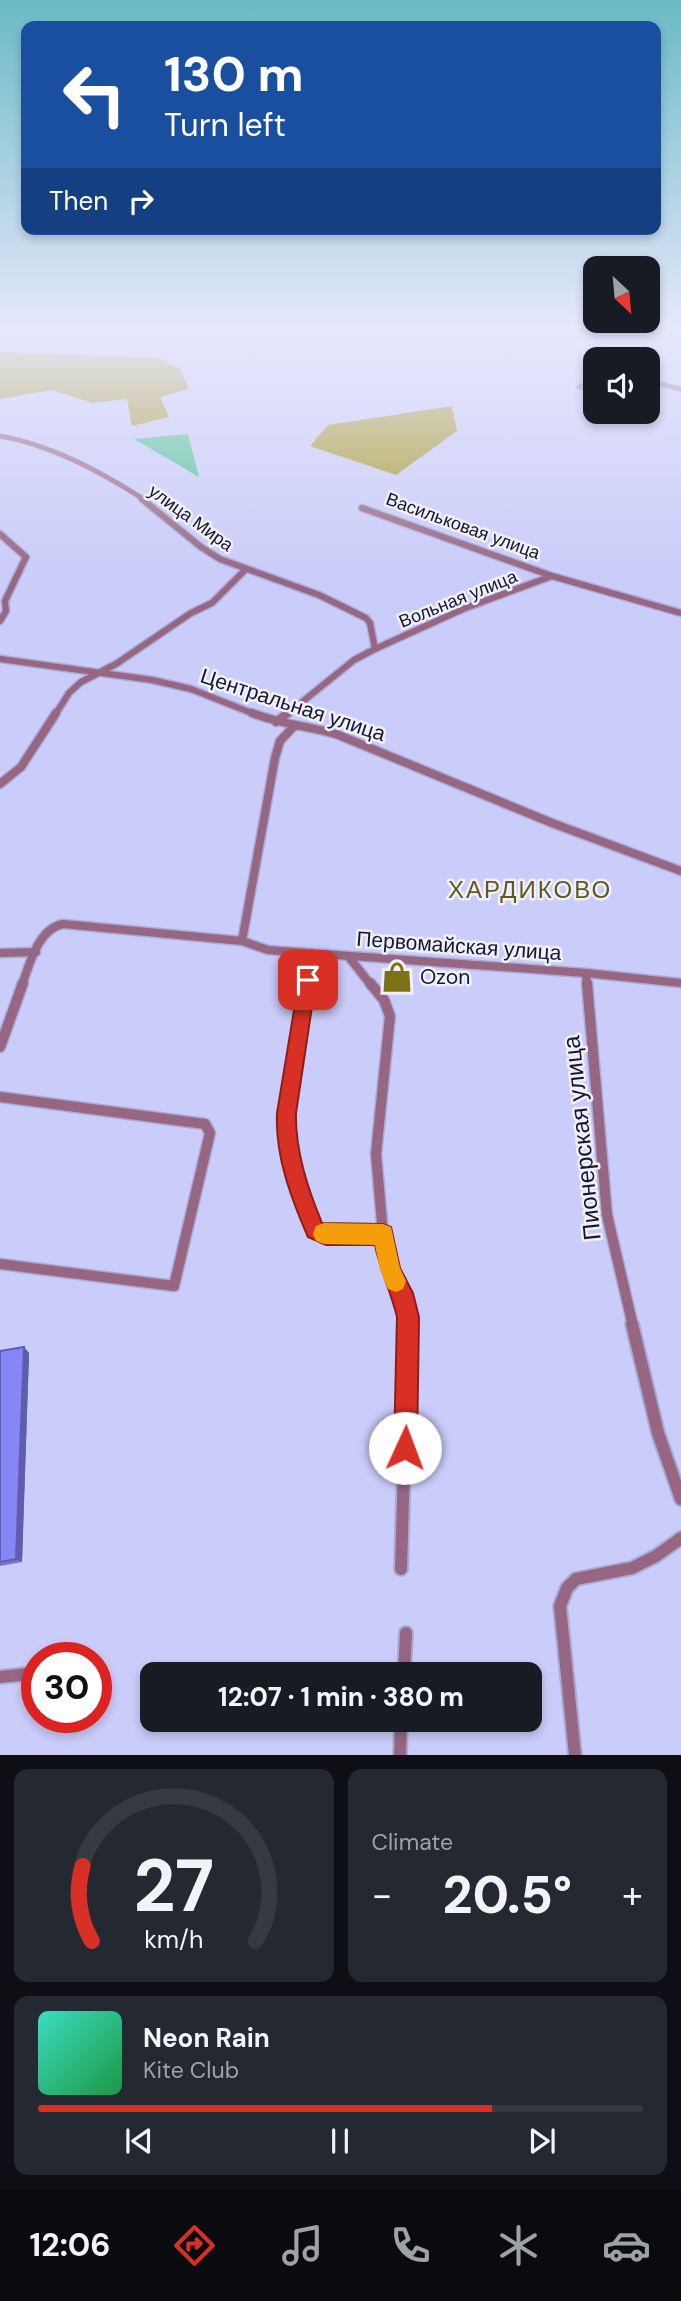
<!DOCTYPE html>
<meta charset="utf-8">
<style>
:root{--surface:#171b24;--page:#242831;--text:#f1f3f6;--muted:#9ea1a6;--line:#363941;--accent:#d93025}
body{margin:0;font-family:"DM Sans",sans-serif;background:var(--page);color:var(--text);height:100vh;display:flex;flex-direction:column;font-size:26px;white-space:nowrap}
*{box-sizing:border-box;margin:0}
p{font-size:23px;color:var(--muted)}
.icon{flex:none;width:38px;height:38px;fill:none;stroke:currentColor;stroke-width:2;stroke-linecap:round;stroke-linejoin:round}
.map{position:relative;height:1755px;overflow:hidden}
.drawer{display:flex;flex-direction:column;gap:14px;padding:14px;background:#0d0f14;flex:1}
.drawer>*{flex:none}
.banner{position:absolute;left:21px;top:21px;width:640px;height:214px;border-radius:14px;box-shadow:0 4px 10px #0003;background:#1a4fa0;color:#fff;overflow:hidden}
.needle{width:46px;rotate:154deg}
.controls{position:absolute;left:583px;top:256px;display:grid;gap:14px}
.controls a{display:grid;place-items:center;width:77px;height:77px;border-radius:14px;background:var(--surface);box-shadow:0 4px 10px #0003;font-size:35px}
.speed{position:absolute;left:21px;top:1642px;display:flex;gap:14px;font-size:35px;font-weight:700;text-align:center}
.speed>*{display:grid;place-content:center;width:91px;height:91px;border-radius:50%;background:var(--surface);box-shadow:0 4px 10px #0003;line-height:1}
.speed .limit{border:10px solid #d22;background:#fff;color:#111}
.pin{position:absolute;display:grid;place-items:center;width:60px;height:60px;color:#fff;margin:-30px;border-radius:14px;box-shadow:0 4px 10px #0006}
.me{position:absolute;width:77px;margin:-38px;rotate:2deg;stroke-linejoin:round;filter:drop-shadow(0 0 5px #0008)}
.turn{display:flex;align-items:center;gap:24px;height:147px;padding:0 28px;font-size:32px}
.turn .icon{width:91px;height:91px;stroke-width:2.5}
.turn b{display:block;font-size:49px;line-height:60px}
.then{display:flex;align-items:center;height:66px;padding:0 28px;background:#0003;gap:14px;font-size:26px}
.big{font-size:52px;font-weight:800;line-height:1.1}
.drawer .tile{flex:1;display:flex;flex-direction:column;justify-content:center;gap:10px;min-width:0;padding:0 24px;border-radius:14px;background:var(--page)}
.drawer .dial{align-items:center;gap:0}
.dial svg{height:182px;overflow:visible;fill:none;stroke:var(--line);stroke-width:7;stroke-linecap:round;text-anchor:middle}
.dial text{fill:var(--text);stroke:none}
.song{display:flex;align-items:center;gap:21px}
.cover{width:84px;height:84px;border-radius:10px;background:linear-gradient(135deg,hsl(170 70% 55%),hsl(140 70% 35%))}
.played{height:7px;border-radius:4px;background:linear-gradient(90deg,var(--accent) 75%,var(--line) 75%)}
.keys{display:flex;justify-content:space-around;direction:ltr}
.heat{display:flex;justify-content:space-between;align-items:center;font-size:38px;direction:ltr}
.drawer .tiles{flex:1;display:grid;gap:14px;grid-template-columns:1fr 1fr}
.tile:last-child{grid-column:span 2}
.trip{position:absolute;left:140px;top:1662px;width:402px;height:70px;border-radius:14px;background:var(--surface);box-shadow:0 4px 10px #0003;font-weight:800;line-height:70px;text-align:center}
.tab-bar{display:flex;height:112px;justify-content:space-around;align-items:center;background:#090b0e;color:var(--muted)}
.tab-bar .icon{width:49px;height:49px}
.tab-bar .selected{color:var(--accent)}
.tab-bar b{font-size:32px;color:var(--text)}
.map>svg:first-child{display:block}
.forest{fill:#a69824}
.water{fill:#4cc290}
.lines{fill:none;stroke-linecap:round;stroke-linejoin:round}
.street-far4-casing{stroke:#aaabd4;stroke-width:6}
.street-far3-casing{stroke:#aaabd4;stroke-width:9}
.street-far2-casing{stroke:#aaabd4;stroke-width:11}
.street-far1-casing{stroke:#aaabd4;stroke-width:13}
.street-casing{stroke:#aaabd4;stroke-width:16}
.street-far4{stroke:#966683;stroke-width:4.5}
.street-far3{stroke:#966683;stroke-width:6}
.street-far2{stroke:#966683;stroke-width:8}
.street-far1{stroke:#966683;stroke-width:10}
.street{stroke:#966683;stroke-width:12}
.wall{fill:#7572d4}
.shaded-wall{fill:#5f5dac}
.building{fill:#8885f6;stroke:#5f5dac;stroke-width:2}
.route{fill:#d93025;stroke:#8d1f18;stroke-width:2}
.slow{fill:#f59e0b}
.labels{text-anchor:middle;stroke-width:5;stroke-linejoin:round;paint-order:stroke}
.far-street-label{font-size:18px;fill:#17172b;stroke:#f0f0fc}
.street-label{font-size:21px;fill:#17172b;stroke:#f0f0fc}
.poi-label{font-size:21px;fill:#17172b;stroke:#f0f0fc;text-anchor:start}
.quarter-label{font-size:24px;letter-spacing:2px;fill:#60581c;stroke:#f0f0fc}
.near-street-label{font-size:24px;fill:#17172b;stroke:#f0f0fc}
</style>
<div class="map">
<svg width="681" height="1755" viewBox="0 0 681 1755">
<rect width="100%" height="100%" fill="#caccf9"/>
<!-- forest -->
<path class="forest" d="M0,352L158,358L180,369L189,389L160,397L169,417L132,426L127,399L93,403L52,390L0,399Z
M452,406L457,431L396,475L310,446L328,425Z"/>
<!-- water -->
<path class="water" d="M188,434L199,477L134,439Z"/>
<g class="lines">
<defs>
<path id="street-far4" d="M595,381L579,387L595,390
M648,381L681,389
M0,436C52,445 101,472 145,500"/>
<path id="street-far3" d="M142,499L201,547L220,559L319,595L366,618L370,623L375,649
M362,508L552,576L681,613
M0,534L26,557L5,601L6,611L0,621
M0,659L152,680L191,689L257,715
M55,715L69,693L81,682L116,664L191,613L212,603L244,571
M286,715L354,660L375,649L463,609L552,576"/>
<path id="street-far2" d="M252,713C280,724 308,726 336,734L552,823L681,871
M276,722L288,713
M0,784L21,767L56,713
M242,941L275,758L280,741L294,726
M0,953L36,952
M348,956L371,985
M586,973L587,985
M22,985C30,963 38,929 63,924L242,941L268,950L586,973L681,983
M307,985L312,953"/>
<path id="street-far1" d="M307,983C293,1071 269,1146 315,1230L326,1234H383
M370,983L384,1000L390,1016L376,1154L383,1234L390,1270L402,1293L408,1326
M587,983L607,1215L633,1326
M0,1047L23,983
M0,1097L205,1124L210,1133L174,1286L0,1264"/>
<path id="street" d="M632,1324L658,1433L681,1499
M401,1569L408,1324
M404,1675L406,1633
M0,1677L37,1673
M400,1755L401,1720
M575,1755L560,1606L567,1588L576,1579L632,1568L656,1556L681,1538"/>
</defs>
<!-- street-far4 casing -->
<use href="#street-far4" class="street-far4-casing"/>
<!-- street-far3 casing -->
<use href="#street-far3" class="street-far3-casing"/>
<!-- street-far2 casing -->
<use href="#street-far2" class="street-far2-casing"/>
<!-- street-far1 casing -->
<use href="#street-far1" class="street-far1-casing"/>
<!-- street casing -->
<use href="#street" class="street-casing"/>
<!-- street-far4 -->
<use href="#street-far4" class="street-far4"/>
<!-- street-far3 -->
<use href="#street-far3" class="street-far3"/>
<!-- street-far2 -->
<use href="#street-far2" class="street-far2"/>
<!-- street-far1 -->
<use href="#street-far1" class="street-far1"/>
<!-- street -->
<use href="#street" class="street"/>
</g>
<!-- wall -->
<path class="wall" d="M24,1347L29,1353L22,1562L0,1566V1351Z"/>
<!-- shaded-wall -->
<path class="shaded-wall" d="M24,1347L29,1353L22,1562L16,1559Z"/>
<!-- building -->
<path class="building" d="M24,1347L16,1559L0,1562V1351Z"/>
<!-- sky -->
<linearGradient id="sky" x2="0" y2="1"><stop stop-color="#69bac5"/><stop offset="0.57" stop-color="#e7e8fc"/><stop offset="1" stop-color="#e7e8fc" stop-opacity="0"/></linearGradient>
<rect width="681" height="576" fill="url(#sky)"/>
<!-- route -->
<path class="route" d="M308,973L314,975L316,980L296,1113C295,1151 308,1189 322,1223L383,1224L391,1227L400,1268L413,1293L419,1317L417,1448L414,1456L405,1460L397,1456L394,1448L397,1317C391,1292 380,1270 375,1245H326L308,1237C291,1198 275,1156 277,1113L299,980L302,975Z"/>
<!-- slow -->
<path class="slow" d="M324,1223L383,1224L391,1227L400,1268L406,1281L403,1289L396,1292L388,1289L380,1270L375,1245L324,1244L316,1241L313,1234L316,1226Z"/>
<!-- icons -->
<defs>
<symbol id="shop-bare" viewBox="-9 -9 18 18"><path d="M-5-2.5h2.3a2.7 3.5 0 0 1 5.4 0H5L5.5 6h-11ZM-1.5-2.5h3a1.5 2.3 0 0 0-3 0Z" fill="#7d7213" stroke="#f0f0fc" stroke-width="2.5" paint-order="stroke"/></symbol>
</defs>
<g fill-rule="evenodd">
<use href="#shop-bare" x="375" y="955" width="44" height="44"/>
</g>
<g class="labels">
<!-- far-street labels -->
<g class="far-street-label">
<text transform="translate(191 518) rotate(36)" y="6">улица Мира</text>
<text transform="translate(463 526) rotate(20)" y="6">Васильковая улица</text>
<text transform="translate(458 599) rotate(-22)" y="6">Вольная улица</text>
</g>
<!-- street labels -->
<g class="street-label">
<text transform="translate(293 705) rotate(18)" y="7">Центральная улица</text>
<text transform="translate(459 946) rotate(4)" y="7">Первомайская улица</text>
</g>
<!-- poi labels -->
<g class="poi-label">
<text x="420" y="984">Ozon</text>
</g>
<!-- quarter labels -->
<g class="quarter-label">
<text x="530" y="898">ХАРДИКОВО</text>
</g>
<!-- near-street labels -->
<g class="near-street-label">
<text transform="translate(582 1138) rotate(-96)" y="8">Пионерская улица</text>
</g>
</g>
</svg>
<div class="controls">
<a><svg class="needle" viewBox="-14 -14 28 28"><path d="M0-13l5 13h-10z" fill="#e53935"/><path d="M0 13l5-13h-10z" fill="#9ea1a6"/></svg></a>
<a><svg class="icon" aria-label="sound" viewBox="0 0 24 24"><path d="M4 9h4l5-4v14l-5-4H4zM17 9q2 3 0 6"/></svg></a>
</div>
<div class="speed"><div class="limit">30</div></div>
<div class="pin" style="left:308px;top:980px;background:#d93025"><svg class="icon" aria-label="arrive" viewBox="0 0 24 24"><path d="M6 21V4h12l-3 4 3 4H6"/></svg></div>
<svg class="me" style="left:405px;top:1448px" viewBox="-20 -20 40 40"><circle r="19" fill="#fff"/><path d="M0-13L10 11 0 6-10 11z" fill="#d93025"/></svg>
<div class="trip">12:07 · 1 min · 380 m</div>
<div class="banner">
<div class="turn"><svg class="icon" aria-label="left" viewBox="0 0 24 24"><path d="M17 20v-9H6M10 6l-5 5 5 5"/></svg><div><b>130 m</b>Turn left</div></div>
<div class="then">Then<svg class="icon" aria-label="right" viewBox="0 0 24 24"><path d="M7 20v-9h11M14 6l5 5-5 5"/></svg></div>
</div>
</div>
<section class="drawer">
<div class="tiles">
<div class="tile dial"><svg viewBox="0 0 100 80">
<path d="M14 69A42 42 0 1 1 86 69"/>
<path d="M14 69A42 42 0 0 1 10 36" stroke="#d93025"/>
<text x="50" y="56" font-size="32" font-weight="700">27</text>
<text x="50" y="72" font-size="11">km/h</text>
</svg></div>
<div class="tile"><p>Climate</p>
<div class="heat"><a>−</a><b class="big">20.5°</b><a>+</a></div>
</div>
<div class="tile">
<div class="song"><i class="cover"></i><div><b>Neon Rain</b><p>Kite Club</p></div></div>
<div class="played"></div>
<div class="keys"><svg class="icon" aria-label="previous" viewBox="0 0 24 24"><path d="M18 5L8 12l10 7zM5 5v14"/></svg><svg class="icon" aria-label="pause" viewBox="0 0 24 24"><path d="M8 5v14M16 5v14"/></svg><svg class="icon" aria-label="next" viewBox="0 0 24 24"><path d="M6 5l10 7-10 7zM19 5v14"/></svg></div>
</div>
</div>
</section>
<nav class="tab-bar">
<b>12:06</b>
<svg class="icon selected" aria-label="directions" viewBox="0 0 24 24"><path d="M12 3l9 9-9 9-9-9zM9 14v-3h6M13 9l2 2-2 2"/></svg>
<svg class="icon" aria-label="music" viewBox="0 0 24 24"><path d="M9 18V5l10-2v13"/><circle cx="6" cy="18" r="3"/><circle cx="16" cy="16" r="3"/></svg>
<svg class="icon" aria-label="phone" viewBox="0 0 24 24"><path d="M5 4h4l2 5-3 2q2 4 5 5l2-3 5 2v4C11 20 4 13 5 4z"/></svg>
<svg class="icon" aria-label="climate" viewBox="0 0 24 24"><path d="M12 3v18M4 7l16 10M4 17L20 7"/></svg>
<svg class="icon" aria-label="car" viewBox="0 0 24 24"><path d="M5 17H2v-5l4-1 3-4h7l3 4 3 1v5h-3M9 17h6M6 11h13"/><circle cx="7" cy="17" r="2"/><circle cx="17" cy="17" r="2"/></svg>
</nav>
